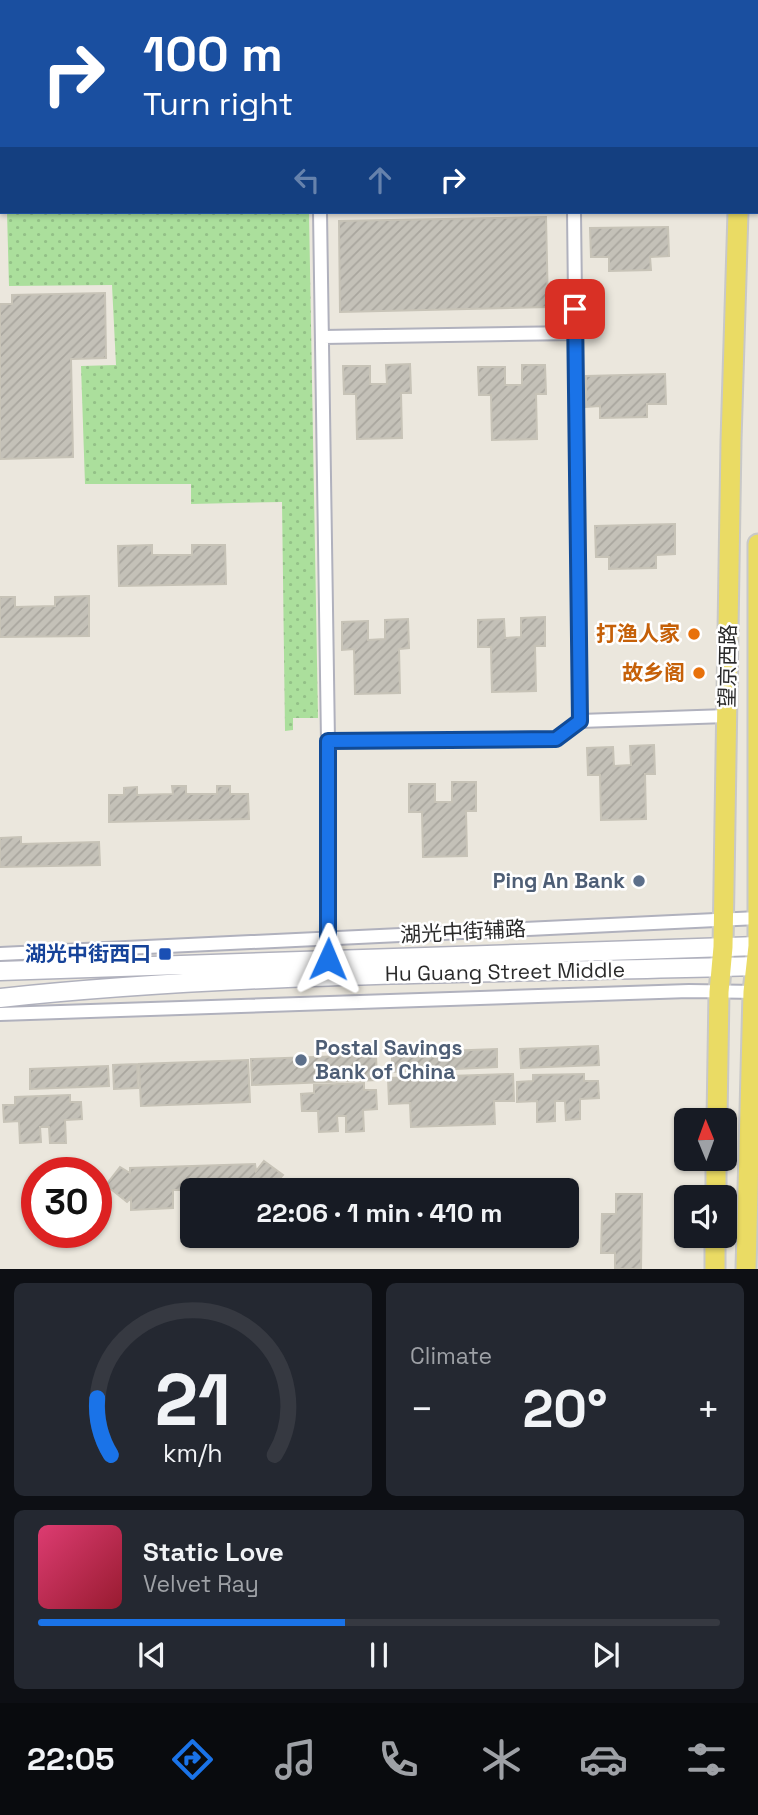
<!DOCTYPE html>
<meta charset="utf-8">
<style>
:root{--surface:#171b24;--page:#242831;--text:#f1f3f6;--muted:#9ea1a6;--line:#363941;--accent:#1a73e8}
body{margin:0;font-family:"Space Grotesk","Noto Sans SC",sans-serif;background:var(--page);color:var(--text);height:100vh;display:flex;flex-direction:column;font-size:26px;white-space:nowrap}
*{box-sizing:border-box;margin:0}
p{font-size:23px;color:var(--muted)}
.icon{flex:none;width:38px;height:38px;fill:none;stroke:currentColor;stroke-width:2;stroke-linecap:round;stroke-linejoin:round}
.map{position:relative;height:1269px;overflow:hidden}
.side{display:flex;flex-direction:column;gap:14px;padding:14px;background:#0d0f14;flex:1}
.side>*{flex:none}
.top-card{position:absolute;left:0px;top:0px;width:760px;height:214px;box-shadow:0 2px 5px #0004;background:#1a4fa0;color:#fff;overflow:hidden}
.needle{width:46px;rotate:359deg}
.controls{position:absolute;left:674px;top:1108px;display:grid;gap:14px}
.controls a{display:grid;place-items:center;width:63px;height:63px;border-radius:10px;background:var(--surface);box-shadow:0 2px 5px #0004;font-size:35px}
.speed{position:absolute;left:21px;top:1157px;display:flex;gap:14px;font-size:35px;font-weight:700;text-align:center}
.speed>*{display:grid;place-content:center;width:91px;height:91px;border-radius:50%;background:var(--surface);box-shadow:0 2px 5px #0004;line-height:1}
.speed .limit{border:10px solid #d22;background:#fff;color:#111}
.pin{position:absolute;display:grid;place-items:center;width:60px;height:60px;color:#fff;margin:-30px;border-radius:14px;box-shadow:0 4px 10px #0006}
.me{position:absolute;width:77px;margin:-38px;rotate:1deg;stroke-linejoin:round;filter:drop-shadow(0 0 5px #0008)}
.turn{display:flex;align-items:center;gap:24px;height:147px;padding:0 28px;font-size:32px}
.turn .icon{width:91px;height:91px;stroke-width:2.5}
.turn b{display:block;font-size:49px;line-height:60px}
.lanes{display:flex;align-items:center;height:66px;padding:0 28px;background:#0003;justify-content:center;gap:35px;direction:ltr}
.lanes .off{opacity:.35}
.big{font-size:52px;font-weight:600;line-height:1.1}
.side .widget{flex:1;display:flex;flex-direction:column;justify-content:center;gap:10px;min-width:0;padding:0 24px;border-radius:10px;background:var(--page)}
.side .dial{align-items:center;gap:0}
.dial svg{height:182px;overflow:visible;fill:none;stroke:var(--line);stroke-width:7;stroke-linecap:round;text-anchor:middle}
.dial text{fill:var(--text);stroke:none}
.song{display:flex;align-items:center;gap:21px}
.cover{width:84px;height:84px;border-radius:10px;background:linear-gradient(135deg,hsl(340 70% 55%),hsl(350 70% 35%))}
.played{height:7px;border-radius:4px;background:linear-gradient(90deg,var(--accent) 45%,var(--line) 45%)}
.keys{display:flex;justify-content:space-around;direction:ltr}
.heat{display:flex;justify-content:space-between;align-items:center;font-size:38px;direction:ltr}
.side .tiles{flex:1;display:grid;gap:14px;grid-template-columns:1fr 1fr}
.widget:last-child{grid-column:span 2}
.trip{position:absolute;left:180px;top:1178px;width:399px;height:70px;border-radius:10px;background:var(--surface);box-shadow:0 2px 5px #0004;font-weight:600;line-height:70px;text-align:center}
.tabs{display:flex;height:112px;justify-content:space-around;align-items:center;background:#090b0e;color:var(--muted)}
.tabs .icon{width:49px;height:49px}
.tabs .selected{color:var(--accent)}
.tabs b{font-size:32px;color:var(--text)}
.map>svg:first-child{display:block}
.park{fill:url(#park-dots)}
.building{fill:url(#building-hatch);stroke:#c7c3b7;stroke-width:2}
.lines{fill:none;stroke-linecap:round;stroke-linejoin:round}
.street-casing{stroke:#b0b1bd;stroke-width:16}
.secondary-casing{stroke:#b0b1bd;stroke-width:21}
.primary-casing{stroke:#c8c8c8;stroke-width:23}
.street{stroke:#fff;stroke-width:12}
.secondary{stroke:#fff;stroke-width:18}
.primary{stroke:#eadb64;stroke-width:19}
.route-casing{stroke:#114b97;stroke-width:18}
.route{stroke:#1a73e8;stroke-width:12}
.food-dot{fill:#e8710a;stroke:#fff;stroke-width:2.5}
.service-dot{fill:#5c6f8a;stroke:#fff;stroke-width:2.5}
.transit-dot{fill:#1a4fb4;stroke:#fff;stroke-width:2.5}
.labels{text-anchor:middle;stroke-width:5;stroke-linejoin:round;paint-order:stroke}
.food-label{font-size:21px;font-weight:bold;fill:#c56008;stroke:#fff;text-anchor:end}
.street-label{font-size:21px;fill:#2a2a2a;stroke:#fff}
.service-label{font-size:21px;font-weight:bold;fill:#4e5e75;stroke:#fff;text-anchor:end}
.transit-label{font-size:21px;font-weight:bold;fill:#164399;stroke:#fff;text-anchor:end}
</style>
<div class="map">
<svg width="758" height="1269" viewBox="0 0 758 1269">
<defs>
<pattern id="park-dots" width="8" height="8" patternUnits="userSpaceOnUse" patternTransform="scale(1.75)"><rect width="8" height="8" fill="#abdf9c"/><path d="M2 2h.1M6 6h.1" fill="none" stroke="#93c087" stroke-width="1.8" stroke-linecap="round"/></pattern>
<pattern id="building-hatch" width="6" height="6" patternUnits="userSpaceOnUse" patternTransform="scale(1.75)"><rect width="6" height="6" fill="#c4c1b8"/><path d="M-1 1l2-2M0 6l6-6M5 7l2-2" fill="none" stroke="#a9a69e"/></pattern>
</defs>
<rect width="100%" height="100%" fill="#ebe7dd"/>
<!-- park -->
<path class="park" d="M0,0H61L2,2L0,60Z
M7,212H309L318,718H293V730L285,731L282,502L191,504V484H85L81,366L116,365L112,285L9,286Z"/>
<!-- building -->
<path class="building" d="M546,217L548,307L340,312L339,221Z
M668,227L669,256L650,257L651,270L609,271V257H591L590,228Z
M105,293L106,358L71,359L73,457L0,459V304H12V295Z
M410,364L411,393H401L402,438L357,439L356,394H344L343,366H370V384H387L386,365Z
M522,365H545L546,394H536L537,439L492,440L491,395H479L478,367H505V385H522Z
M665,374L666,404H647V417L600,418V406L586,407V376Z
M675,524V554L656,555V568L609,569V557H596L595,526Z
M152,545V555H192V545H225L226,584L119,586L118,546Z
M89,596V636L0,637V597H15V607L55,606V597Z
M545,617V646H535L536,691L492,692L491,647H478V620L504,619L505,638L521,637V618Z
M408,619L409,648L399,649L400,693L355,694L354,649L342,650V622L368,621V640L385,639V620Z
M654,745L655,774H645L646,819L601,820L600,775H588L587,748L613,747L614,766L631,765L630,746Z
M452,782H476V811H466L467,856L423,857L422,812H409V784H435V802H452Z
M172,786H186V794H217V786H230V794H248L249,819L109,822V795H124V788L137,787V795L173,794Z
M21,837V844L99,842L100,865L0,867V838Z
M598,1046L599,1065L521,1068L520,1049Z
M497,1049V1067L392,1072V1053Z
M376,1055L377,1080L252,1085L251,1059Z
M248,1060L250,1102L141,1106L139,1064Z
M137,1064L138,1088L114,1089L113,1065Z
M108,1066L109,1086L30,1089V1069Z
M513,1074L514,1101H494L495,1124L411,1127L410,1103L389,1104L388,1078Z
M584,1074V1081H598L599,1098L580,1099V1119L566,1120L565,1101H555V1121L537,1122V1101L517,1102V1082L533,1081V1075Z
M364,1083V1090H376L377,1109L363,1110L364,1131L346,1132V1116H337L338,1131L319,1132L318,1111H302L301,1094L314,1093V1085Z
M70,1095V1102H81L82,1119L65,1120L66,1143H50L49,1127H40L41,1142L20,1143L19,1121L4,1122L3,1105H15V1097Z
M264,1161L283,1175L270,1190H173V1208L131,1210V1198L127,1202L106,1185L120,1167L130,1173V1168L255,1164L256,1171Z
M616,1194H642L641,1269H615V1253H601L602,1214H616Z"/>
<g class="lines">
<defs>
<path id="street" d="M133,2L135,0
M341,2V0
M555,2V0
M320,212L328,741V959
M323,337L575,333
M580,721L727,716
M328,741L556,739L580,721L574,212
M0,954L758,918
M0,1014L689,991L758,992"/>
<path id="secondary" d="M88,2L89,0
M0,116L2,112
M0,971L758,946
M0,998C252,971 505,974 758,966"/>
<path id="primary" d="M742,2V0
M717,1120L719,992L723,947L731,441L738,212
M716,1197V1158
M715,1269V1236
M746,1269L753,992L758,946V544"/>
</defs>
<!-- street casing -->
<use href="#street" class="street-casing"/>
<!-- secondary casing -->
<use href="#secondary" class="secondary-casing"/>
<!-- primary casing -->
<use href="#primary" class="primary-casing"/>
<!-- street -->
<use href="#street" class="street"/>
<!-- secondary -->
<use href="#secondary" class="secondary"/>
<!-- primary -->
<use href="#primary" class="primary"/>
</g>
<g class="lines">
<defs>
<path id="route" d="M328,959V741L556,739L580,721L575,309"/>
</defs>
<!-- route casing -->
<use href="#route" class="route-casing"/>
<!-- route -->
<use href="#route" class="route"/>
</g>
<!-- markers -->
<g class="food-dot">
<circle cx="694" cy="634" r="7"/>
<circle cx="699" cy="673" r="7"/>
</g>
<g class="service-dot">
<circle cx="639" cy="881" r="7"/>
<circle cx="301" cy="1060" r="7"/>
</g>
<rect class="transit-dot" x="158" y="947" width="14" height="14" rx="3.5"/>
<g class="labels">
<!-- food labels -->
<g class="food-label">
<text x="680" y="641">打渔人家</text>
<text x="685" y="680">故乡阁</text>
</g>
<!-- street labels -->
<g class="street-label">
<text transform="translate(728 666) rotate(-89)" y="7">望京西路</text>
<text transform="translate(463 932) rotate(-3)" y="7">湖光中街辅路</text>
<text transform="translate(505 972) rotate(-1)" y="7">Hu Guang Street Middle</text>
</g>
<!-- service labels -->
<g class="service-label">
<text x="625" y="888">Ping An Bank</text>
<text x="315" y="1055" text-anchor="start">Postal Savings<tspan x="315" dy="24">Bank of China</tspan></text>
</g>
<!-- transit labels -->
<g class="transit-label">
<text x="151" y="961">湖光中街西口</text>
</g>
</g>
</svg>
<div class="controls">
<a><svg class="needle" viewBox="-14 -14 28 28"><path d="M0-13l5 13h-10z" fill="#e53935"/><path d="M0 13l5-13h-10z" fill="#9ea1a6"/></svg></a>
<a><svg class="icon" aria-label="sound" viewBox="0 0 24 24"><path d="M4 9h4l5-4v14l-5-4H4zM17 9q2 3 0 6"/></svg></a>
</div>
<div class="speed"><div class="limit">30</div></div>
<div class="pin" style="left:575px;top:309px;background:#d93025"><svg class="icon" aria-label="arrive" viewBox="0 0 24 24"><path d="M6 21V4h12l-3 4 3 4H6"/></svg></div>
<svg class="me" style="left:328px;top:959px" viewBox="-20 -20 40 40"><path d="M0-17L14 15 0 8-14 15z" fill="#1a73e8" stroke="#fff" stroke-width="4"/></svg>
<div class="trip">22:06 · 1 min · 410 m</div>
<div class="top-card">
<div class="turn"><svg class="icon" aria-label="right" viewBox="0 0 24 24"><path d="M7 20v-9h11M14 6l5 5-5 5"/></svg><div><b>100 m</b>Turn right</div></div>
<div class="lanes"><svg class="icon off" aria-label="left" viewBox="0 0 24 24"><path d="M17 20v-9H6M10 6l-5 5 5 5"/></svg><svg class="icon off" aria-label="ahead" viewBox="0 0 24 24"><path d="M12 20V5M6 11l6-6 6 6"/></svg><svg class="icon" aria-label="right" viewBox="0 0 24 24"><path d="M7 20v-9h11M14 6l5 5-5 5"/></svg></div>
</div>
</div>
<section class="side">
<div class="tiles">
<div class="widget dial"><svg viewBox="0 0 100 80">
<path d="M14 69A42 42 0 1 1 86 69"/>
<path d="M14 69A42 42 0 0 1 8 44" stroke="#1a73e8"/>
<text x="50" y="56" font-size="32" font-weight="700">21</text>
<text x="50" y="72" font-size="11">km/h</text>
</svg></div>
<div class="widget"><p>Climate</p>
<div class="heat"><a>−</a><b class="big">20°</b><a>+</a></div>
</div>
<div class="widget">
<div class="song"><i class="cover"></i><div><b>Static Love</b><p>Velvet Ray</p></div></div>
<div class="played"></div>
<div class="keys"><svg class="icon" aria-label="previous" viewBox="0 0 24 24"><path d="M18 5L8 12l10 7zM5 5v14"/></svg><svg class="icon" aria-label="pause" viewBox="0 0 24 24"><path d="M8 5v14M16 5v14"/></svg><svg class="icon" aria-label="next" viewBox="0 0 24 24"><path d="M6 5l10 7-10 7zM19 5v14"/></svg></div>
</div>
</div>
</section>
<nav class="tabs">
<b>22:05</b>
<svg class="icon selected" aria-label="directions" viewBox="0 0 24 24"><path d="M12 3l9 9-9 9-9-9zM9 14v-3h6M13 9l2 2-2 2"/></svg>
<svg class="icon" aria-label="music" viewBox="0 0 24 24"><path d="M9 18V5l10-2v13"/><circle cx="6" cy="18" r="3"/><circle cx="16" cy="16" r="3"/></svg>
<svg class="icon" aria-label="phone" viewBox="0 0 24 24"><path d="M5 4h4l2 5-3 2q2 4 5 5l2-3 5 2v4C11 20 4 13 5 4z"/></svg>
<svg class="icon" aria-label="climate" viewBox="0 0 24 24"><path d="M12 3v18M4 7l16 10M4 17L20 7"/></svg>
<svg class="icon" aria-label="car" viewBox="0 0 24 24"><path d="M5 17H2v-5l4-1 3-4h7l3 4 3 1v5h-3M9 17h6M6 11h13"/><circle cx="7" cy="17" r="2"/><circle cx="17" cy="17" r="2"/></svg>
<svg class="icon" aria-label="filters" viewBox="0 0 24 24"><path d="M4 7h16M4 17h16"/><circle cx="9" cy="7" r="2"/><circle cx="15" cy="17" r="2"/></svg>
</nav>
